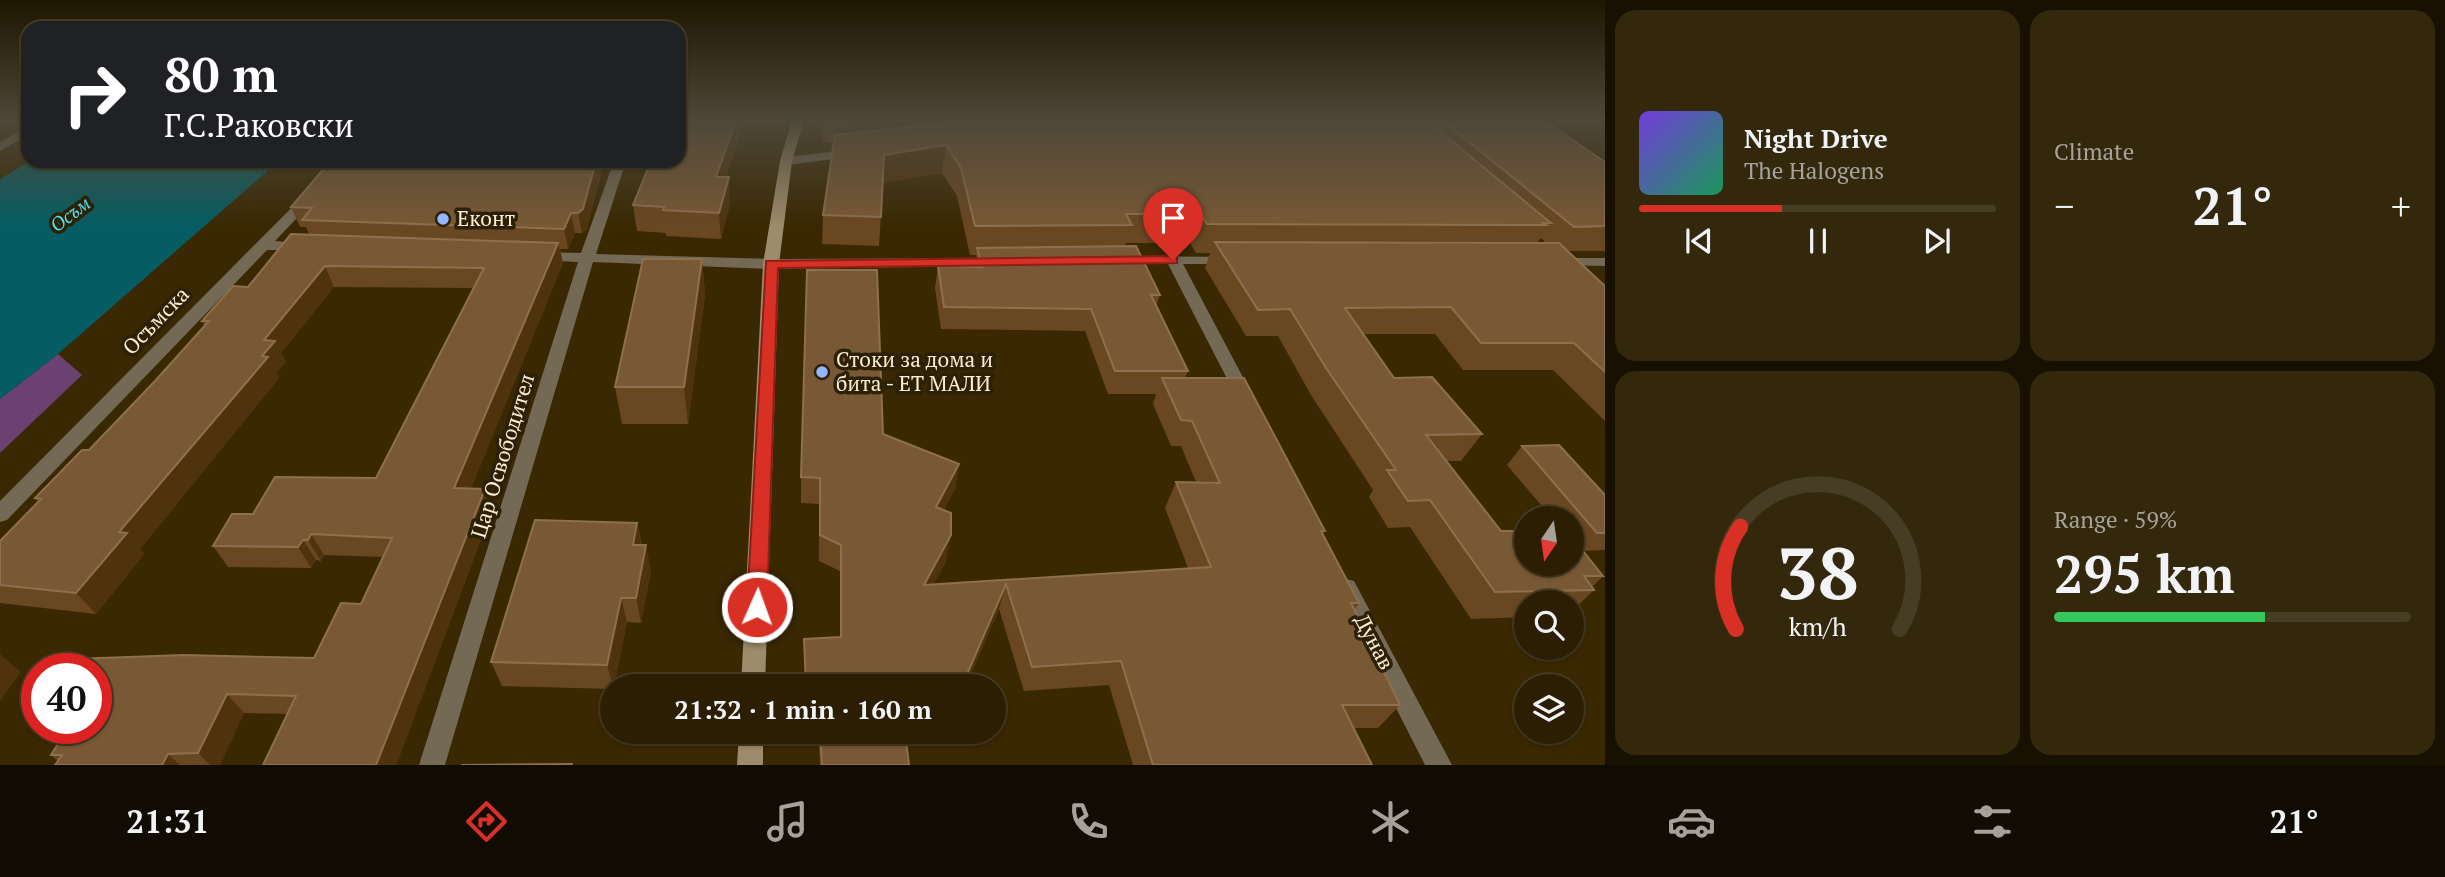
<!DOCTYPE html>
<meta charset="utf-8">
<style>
:root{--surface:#2b1e02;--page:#33270c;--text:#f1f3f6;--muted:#a6a299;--line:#473c24;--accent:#d93025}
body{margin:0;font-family:"PT Serif",serif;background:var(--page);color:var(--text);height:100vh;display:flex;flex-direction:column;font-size:26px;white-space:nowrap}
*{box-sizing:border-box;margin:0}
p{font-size:23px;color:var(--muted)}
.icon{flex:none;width:38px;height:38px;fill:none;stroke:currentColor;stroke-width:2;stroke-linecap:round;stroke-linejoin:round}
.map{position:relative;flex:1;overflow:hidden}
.details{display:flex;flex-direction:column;gap:10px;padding:10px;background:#181001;width:840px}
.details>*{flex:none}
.top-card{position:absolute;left:21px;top:21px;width:665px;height:147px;border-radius:21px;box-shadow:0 2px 5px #0004,0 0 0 2px var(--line);background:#202124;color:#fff;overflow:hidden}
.needle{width:46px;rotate:193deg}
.controls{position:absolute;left:1514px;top:506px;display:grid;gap:14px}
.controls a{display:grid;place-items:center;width:70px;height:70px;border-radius:50%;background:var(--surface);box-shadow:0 2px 5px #0004,0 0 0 2px var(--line);font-size:35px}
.speed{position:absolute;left:21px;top:653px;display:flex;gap:14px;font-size:35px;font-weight:700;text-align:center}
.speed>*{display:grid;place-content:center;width:91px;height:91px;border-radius:50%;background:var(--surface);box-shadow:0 2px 5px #0004,0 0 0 2px var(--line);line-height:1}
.speed .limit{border:10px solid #d22;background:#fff;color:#111}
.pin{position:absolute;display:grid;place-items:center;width:60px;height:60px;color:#fff;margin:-72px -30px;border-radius:50% 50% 50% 0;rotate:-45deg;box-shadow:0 0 7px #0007}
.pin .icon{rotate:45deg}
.me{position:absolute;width:77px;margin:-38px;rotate:2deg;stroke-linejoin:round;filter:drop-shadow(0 0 5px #0008)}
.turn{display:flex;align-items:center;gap:24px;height:147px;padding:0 28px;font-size:32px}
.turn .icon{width:91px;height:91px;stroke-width:2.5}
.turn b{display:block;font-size:49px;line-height:60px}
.big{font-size:52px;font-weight:700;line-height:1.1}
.details .widget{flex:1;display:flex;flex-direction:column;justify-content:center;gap:10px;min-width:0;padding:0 24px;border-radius:21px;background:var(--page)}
.details .dial{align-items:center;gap:0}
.dial svg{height:182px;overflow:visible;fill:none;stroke:var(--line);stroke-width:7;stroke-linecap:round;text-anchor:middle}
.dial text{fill:var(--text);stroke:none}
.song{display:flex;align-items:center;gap:21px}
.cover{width:84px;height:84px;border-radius:10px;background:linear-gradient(135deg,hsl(260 70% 55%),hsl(150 70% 35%))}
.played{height:7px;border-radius:4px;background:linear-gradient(90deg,var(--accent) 40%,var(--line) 40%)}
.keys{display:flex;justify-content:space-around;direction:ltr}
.heat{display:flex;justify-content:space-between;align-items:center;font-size:38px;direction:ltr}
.charge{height:10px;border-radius:5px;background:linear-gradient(90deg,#34c759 59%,var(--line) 0)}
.details .tiles{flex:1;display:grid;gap:10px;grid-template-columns:repeat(2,1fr)}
.trip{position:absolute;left:600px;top:674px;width:406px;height:70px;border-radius:35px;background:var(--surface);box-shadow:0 2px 5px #0004,0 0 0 2px var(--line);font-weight:700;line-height:70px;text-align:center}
.menu{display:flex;height:112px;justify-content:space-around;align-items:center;background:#110c01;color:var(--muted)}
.menu .icon{width:49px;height:49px}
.menu .on{color:var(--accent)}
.menu b{font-size:32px;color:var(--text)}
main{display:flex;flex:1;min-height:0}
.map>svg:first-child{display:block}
.forest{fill:#6b4171}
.water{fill:#055d63}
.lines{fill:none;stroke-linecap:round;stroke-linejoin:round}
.street{fill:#746955;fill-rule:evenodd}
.secondary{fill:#9d8c6c;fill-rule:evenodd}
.wall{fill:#694721;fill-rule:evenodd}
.shaded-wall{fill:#4f330d}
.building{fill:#795935;stroke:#8d704e;stroke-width:2}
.route{fill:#d93025;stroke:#8d1f18;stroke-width:2}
.poi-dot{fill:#93b7fd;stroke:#2c2006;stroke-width:2.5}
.labels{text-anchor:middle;stroke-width:7;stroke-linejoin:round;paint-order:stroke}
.far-water-label{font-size:19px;font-style:italic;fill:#4fdfeb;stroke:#2c2006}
.poi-label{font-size:21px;fill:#fbeed4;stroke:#2c2006;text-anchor:start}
.street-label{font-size:21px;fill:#fbeed4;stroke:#2c2006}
</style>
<main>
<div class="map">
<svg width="1605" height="765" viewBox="0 0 1605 765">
<rect width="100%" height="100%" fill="#392802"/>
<!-- forest -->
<path class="forest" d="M58,354L82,375L0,453V399Z"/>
<!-- water -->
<path class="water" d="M30,161H279L58,354L0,399V179Z"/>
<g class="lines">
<!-- street -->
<path class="street" d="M28,126V135L0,151V142Z
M856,149L862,153L860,156L786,165L780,161L786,157Z
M338,161H351L275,241L309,244L311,247L309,250H267L7,520L0,522V501Z
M614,161H626L596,254L771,259L996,258L1003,262L996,266L771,269L593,262L445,765H419L578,262L538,260L531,256L538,252L581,253Z
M1119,256L1236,257L1238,260L1231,264H1183L1255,400L1252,404H1240L1168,264L1114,263L1112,260Z
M1556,258H1605V266L1551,265L1549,262Z
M1346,579L1354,581L1452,765H1425L1335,588L1338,581Z"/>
<!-- secondary -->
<path class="secondary" d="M792,120H804L792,161L779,264L765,686H741L763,264L780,161Z
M739,732H763V765H737Z"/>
</g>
<!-- wall -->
<path class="wall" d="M745,120L726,177L730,203L721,239L666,236V233L637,231L633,205Z
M823,120H1543L1605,162V252L1604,251H1568L1605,286V421L1553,370H1463L1435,334H1363L1394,378L1482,434L1461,461H1446L1501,531L1572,564V518H1552L1507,465L1522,446L1605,495V550L1582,551L1603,576L1592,587L1594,590L1572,611V602H1526V617L1471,619L1410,527L1388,528L1369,497L1373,490L1311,395L1278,336H1246L1205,268L1210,253H1196L1190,243H1126L1125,246L1160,295L1156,305L1188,371L1185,378L1325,531L1323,534L1359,603L1354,610L1400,705L1378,728H1354L1372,765H1133L1109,685L1024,691L999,609L966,686H805L804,639L840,637V571L819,561V504L801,503V477L883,434L959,464L955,489L944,510L946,561L933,585L1188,568L1165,508L1176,482H1196L1181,446H1171L1153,404L1156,394H1108L1085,331L941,329L935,288L938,266L974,267L976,255H970L957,196L942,173L883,183L879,246L822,244L823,215L834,144L823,141ZM1541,238L1546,243H1537Z
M333,161H604L587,229L582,233H575L568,249H560L563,263L471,488L485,489L492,510L396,765H263L287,714L244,713L220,765H55L58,761L51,755L314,658L361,604L383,557L324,555L321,561L316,560L311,568L228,567L213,546L253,514L376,478L474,288L334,287L281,353L286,362L276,373L279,378L140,549L144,554L96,614L0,603V541L38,502L35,498L89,450L155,381L204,326L202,321L248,287L309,234L306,227H300L291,207Z
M702,259L705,295L688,424H622L615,387Z
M637,523L642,545L651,570L641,623L627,622L614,686H612V689L502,686L491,662Z
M806,732H919L917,744H907L909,765H820L819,745H807Z"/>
<!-- shaded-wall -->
<path class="shaded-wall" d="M736,120H745L718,202L716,177Z
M887,120H1092L836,149L837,125Z
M946,145L942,173L882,183L884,155Z
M596,161H604L587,229L582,233L578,213Z
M729,177L730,203L721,239L719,213Z
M571,213L575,233L568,249L564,229Z
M558,243L563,263L463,509L454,488Z
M702,259L705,295L688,424L684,387Z
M325,266L334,287L281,353L286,362L276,373L279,378L140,549L144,554L96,614L76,593L119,532L262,356L264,340Z
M959,464L955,489L932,533L936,507Z
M485,489L492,510L396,765H376Z
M637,523L642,548L633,545Z
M311,534L324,555L321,561L308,540Z
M951,535L946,561L920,610L924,585Z
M303,540L316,560L311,568L298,547Z
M646,545L651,570L641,623L636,598Z
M1006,584L999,609L966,686H962Z
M621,598L627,622L614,686H613L607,665Z
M0,654L21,672L0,701Z
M227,694L244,713L220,765H210L198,753Z
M168,754L180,765H162Z"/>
<!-- building -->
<path class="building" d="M679,120H736L716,177H729L719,213L663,210L664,207L633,205L651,161H679Z
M831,120H887L837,125V122Z
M972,120H1426L1551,223H1543L1546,225L1207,224L1200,214H1126L1132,225L975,226L961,168L946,145L884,155L881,217L823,215L835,135Z
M1442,120H1543L1605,162V226L1574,227Z
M333,161H596L583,209L578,213H571L564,229L302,220L312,208L291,207L321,172Z
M291,234L558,243L454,488L485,489L376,765H263L296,696L227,694L198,753L168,754L162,765H55L62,755H51L68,728H96V668H68L74,659L183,655L314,658L341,603L361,604L392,538L311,534L308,540H303L298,547L213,546L232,514H253L275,477L376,478L484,268L325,266L264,340L275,341L262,356L268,357L119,532L127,533L76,593L0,585V541L41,499L35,498L82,450H89L155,381L209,321H202L233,286L248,287Z
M1215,242L1559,243L1605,286V372L1574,343H1481L1451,307L1345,308L1394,378L1432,377L1482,434L1426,435L1501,531H1526V564H1572V537L1603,576H1584L1594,590L1495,592L1430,500L1408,501L1387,470H1396L1326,368L1290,309L1258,310Z
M1136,246L1160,295H1151L1188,371H1115L1091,309L944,307L938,266L982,267L977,248Z
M643,259H702L684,387H615Z
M807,270H877L883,434L959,464L936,507L951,513V535L924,585L1211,567L1176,482L1220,483L1192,421L1181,420L1162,378H1244L1325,531H1321L1359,603H1351L1400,705H1342L1372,765H1153L1121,661L1032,667L1006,584L962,686H935L916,678L917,686H806L804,639L841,637V545L820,535V478L801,477Z
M1559,445L1605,495V533H1597L1522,446Z
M535,520L637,523L633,545H646L636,598H621L607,665L491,662Z
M820,732H905L909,765H822Z
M572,764V765H461Z"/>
<!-- sky -->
<linearGradient id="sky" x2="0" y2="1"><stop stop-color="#1f1601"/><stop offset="0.53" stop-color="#4e4839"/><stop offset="1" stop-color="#4e4839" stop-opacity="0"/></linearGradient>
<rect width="1605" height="227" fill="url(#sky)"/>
<!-- route -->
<path class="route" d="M1173,256L1177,257V263L778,268L767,607L764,613L757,616L750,613L747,607L766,261Z"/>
<!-- markers -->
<g class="poi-dot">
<circle cx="443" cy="219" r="7"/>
<circle cx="822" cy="372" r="7"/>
</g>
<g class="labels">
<!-- far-water labels -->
<g class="far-water-label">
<text transform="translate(70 214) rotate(-37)" y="7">Осъм</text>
</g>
<!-- poi labels -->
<g class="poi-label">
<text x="457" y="226">Еконт</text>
<text x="836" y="367">Стоки за дома и<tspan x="836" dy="24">бита - ЕТ МАЛИ</tspan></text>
</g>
<!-- street labels -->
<g class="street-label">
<text transform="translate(156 321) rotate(-46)" y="7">Осъмска</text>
<text transform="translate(503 456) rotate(-73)" y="7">Цар Освободител</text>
<text transform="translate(1374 642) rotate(62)" y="7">Дунав</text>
</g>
</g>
</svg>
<div class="controls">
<a><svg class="needle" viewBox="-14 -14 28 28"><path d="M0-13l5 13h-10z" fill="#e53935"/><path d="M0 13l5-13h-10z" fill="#a6a299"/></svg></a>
<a><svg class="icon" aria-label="search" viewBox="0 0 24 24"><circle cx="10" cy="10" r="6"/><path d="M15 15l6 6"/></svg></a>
<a><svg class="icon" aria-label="layers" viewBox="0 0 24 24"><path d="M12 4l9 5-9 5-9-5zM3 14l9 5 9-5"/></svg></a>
</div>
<div class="speed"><div class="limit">40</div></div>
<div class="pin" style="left:1173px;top:260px;background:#d93025"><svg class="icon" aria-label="arrive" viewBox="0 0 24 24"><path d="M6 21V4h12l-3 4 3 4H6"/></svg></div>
<svg class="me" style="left:757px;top:607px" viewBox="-20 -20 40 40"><circle r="17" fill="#d93025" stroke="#fff" stroke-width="3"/><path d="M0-11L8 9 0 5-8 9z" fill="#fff"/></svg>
<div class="trip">21:32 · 1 min · 160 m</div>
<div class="top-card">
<div class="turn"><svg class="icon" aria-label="right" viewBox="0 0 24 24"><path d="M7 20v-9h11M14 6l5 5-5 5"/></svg><div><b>80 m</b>Г.С.Раковски</div></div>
</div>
</div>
<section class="details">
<div class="tiles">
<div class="widget">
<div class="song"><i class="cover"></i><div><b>Night Drive</b><p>The Halogens</p></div></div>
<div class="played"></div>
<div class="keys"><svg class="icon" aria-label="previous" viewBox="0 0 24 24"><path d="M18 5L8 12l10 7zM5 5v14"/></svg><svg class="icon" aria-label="pause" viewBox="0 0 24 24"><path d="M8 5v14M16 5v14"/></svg><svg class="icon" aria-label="next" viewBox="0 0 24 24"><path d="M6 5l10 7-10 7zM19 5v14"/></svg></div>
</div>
<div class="widget"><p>Climate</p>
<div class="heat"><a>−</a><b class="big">21°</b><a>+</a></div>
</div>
<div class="widget dial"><svg viewBox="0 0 100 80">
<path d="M14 69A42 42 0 1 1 86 69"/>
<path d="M14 69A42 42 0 0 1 16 24" stroke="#d93025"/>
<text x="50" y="56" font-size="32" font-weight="700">38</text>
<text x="50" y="72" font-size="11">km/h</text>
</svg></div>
<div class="widget"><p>Range · 59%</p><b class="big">295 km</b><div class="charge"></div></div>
</div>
</section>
</main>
<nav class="menu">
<b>21:31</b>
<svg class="icon on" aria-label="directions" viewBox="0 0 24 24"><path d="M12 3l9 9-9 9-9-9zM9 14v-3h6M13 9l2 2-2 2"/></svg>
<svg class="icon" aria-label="music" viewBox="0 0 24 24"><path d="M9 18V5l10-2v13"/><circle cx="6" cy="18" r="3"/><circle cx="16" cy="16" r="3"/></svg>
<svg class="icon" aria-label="phone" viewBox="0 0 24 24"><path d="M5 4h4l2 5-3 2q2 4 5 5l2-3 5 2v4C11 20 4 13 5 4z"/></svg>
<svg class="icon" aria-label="climate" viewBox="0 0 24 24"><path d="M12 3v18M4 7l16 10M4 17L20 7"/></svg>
<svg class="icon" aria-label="car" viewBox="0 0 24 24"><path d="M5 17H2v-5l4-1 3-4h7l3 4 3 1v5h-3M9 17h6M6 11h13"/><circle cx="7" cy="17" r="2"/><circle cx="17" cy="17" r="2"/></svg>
<svg class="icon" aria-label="filters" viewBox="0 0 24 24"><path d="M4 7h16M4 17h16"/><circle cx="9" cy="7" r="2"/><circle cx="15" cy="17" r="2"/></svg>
<b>21°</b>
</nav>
